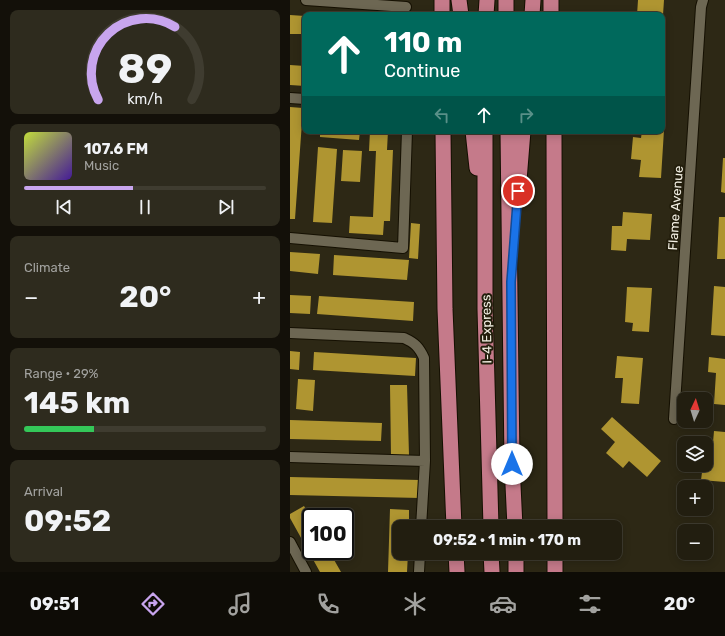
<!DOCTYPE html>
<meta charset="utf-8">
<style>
:root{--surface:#221e10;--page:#2e2b1e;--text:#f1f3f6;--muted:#a2a29f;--line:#3f3c30;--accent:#c8a5ee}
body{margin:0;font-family:Rubik,sans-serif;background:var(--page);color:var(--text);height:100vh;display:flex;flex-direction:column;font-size:15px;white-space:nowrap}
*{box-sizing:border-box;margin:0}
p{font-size:13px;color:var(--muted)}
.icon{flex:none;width:22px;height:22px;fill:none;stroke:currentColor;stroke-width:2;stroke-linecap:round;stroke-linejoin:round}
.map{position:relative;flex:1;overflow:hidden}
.side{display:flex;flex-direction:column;gap:10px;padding:10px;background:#131009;width:290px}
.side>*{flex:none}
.top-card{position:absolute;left:12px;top:12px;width:363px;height:122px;border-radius:8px;box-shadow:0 2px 10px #0003,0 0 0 1px var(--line);background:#00695c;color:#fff;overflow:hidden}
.needle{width:26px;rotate:4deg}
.tools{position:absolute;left:387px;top:392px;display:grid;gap:8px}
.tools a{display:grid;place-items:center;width:36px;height:36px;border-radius:8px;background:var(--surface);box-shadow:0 2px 10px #0003,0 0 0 1px var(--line);font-size:20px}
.speed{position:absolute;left:12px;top:508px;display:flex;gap:8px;font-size:20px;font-weight:700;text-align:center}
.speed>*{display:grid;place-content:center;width:52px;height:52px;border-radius:50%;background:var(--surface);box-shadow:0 2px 10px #0003,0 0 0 1px var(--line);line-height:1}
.speed .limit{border:2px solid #111;border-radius:6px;background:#fff;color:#111}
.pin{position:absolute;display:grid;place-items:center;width:34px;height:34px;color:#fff;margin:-17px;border:2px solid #fff;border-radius:50%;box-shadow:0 1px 4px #0007}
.me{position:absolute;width:44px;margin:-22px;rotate:0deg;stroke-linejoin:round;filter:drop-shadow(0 0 3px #0008)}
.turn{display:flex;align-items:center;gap:14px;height:84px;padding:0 16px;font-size:18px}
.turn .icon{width:52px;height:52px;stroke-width:2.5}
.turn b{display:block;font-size:28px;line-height:34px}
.lanes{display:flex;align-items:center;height:38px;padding:0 16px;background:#0003;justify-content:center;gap:20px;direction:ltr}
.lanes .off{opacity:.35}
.big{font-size:30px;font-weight:700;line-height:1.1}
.side .card{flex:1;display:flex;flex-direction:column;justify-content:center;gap:6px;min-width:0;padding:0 14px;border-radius:8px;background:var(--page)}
.side .dial{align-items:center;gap:0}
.dial svg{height:104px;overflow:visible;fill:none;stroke:var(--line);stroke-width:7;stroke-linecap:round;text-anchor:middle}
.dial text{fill:var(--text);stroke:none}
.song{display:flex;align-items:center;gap:12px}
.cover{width:48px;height:48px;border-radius:6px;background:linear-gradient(135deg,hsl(70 70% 55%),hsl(260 70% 35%))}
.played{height:4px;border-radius:2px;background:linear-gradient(90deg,var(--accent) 45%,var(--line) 45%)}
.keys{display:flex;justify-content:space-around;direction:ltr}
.heat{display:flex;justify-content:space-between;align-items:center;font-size:22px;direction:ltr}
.charge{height:6px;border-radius:3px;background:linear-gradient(90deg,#34c759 29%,var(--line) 0)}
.trip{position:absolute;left:102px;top:520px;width:230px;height:40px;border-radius:8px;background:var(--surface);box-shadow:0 2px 10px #0003,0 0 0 1px var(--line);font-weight:700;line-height:40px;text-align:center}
.tab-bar{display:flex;height:64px;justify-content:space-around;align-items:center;background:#0e0c06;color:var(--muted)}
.tab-bar .icon{width:28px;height:28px}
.tab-bar .on{color:var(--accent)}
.tab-bar b{font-size:18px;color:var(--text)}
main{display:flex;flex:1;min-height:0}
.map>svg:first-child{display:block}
.building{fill:#af9531}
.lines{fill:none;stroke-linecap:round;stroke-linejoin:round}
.minor-casing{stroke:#151002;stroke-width:12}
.highway-casing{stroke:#151002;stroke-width:17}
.minor{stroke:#6d6753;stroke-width:10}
.highway{stroke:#c57a8a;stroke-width:15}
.route-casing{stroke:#114b97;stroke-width:10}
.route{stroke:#1a73e8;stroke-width:7}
.labels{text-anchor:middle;stroke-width:4;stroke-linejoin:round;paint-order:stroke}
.street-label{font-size:13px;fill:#f2efe3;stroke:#231e0c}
</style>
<main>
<section class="side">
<div class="card dial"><svg viewBox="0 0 100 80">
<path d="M14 69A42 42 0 1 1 86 69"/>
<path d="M14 69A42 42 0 0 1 73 13" stroke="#c8a5ee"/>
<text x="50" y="56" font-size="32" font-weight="700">89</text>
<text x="50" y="72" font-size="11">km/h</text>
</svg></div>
<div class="card">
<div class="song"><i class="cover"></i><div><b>107.6 FM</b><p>Music</p></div></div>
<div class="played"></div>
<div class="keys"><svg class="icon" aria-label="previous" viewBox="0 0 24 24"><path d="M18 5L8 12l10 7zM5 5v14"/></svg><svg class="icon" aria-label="pause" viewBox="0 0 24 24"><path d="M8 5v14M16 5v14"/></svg><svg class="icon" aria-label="next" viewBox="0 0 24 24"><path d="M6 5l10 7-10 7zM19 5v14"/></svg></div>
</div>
<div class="card"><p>Climate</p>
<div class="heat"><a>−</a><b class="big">20°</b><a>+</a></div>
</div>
<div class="card"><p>Range · 29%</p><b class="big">145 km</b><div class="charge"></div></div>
<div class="card"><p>Arrival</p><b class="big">09:52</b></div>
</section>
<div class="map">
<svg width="435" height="572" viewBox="0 0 435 572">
<rect width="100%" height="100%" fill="#2d2815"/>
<!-- building -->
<path class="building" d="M348,0H374L373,15H347Z
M0,15L15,16V34H0Z
M372,53H375L373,100H372Z
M0,65L15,66V86L0,85Z
M0,107L13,108L5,219H0Z
M374,130L371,178L349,177L351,160L341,159L343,137L351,138L352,131Z
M30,131H70L69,140L30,137Z
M80,131H98L97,150H103L100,221H94L93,235L59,233L60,216L83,217L86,151H79Z
M28,147L47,149L42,223L23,222Z
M53,150L72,151L70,182L51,181Z
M433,158H435V193L431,192Z
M333,212L362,214L360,240L337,239L336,251L321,250L322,226H332Z
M429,217H435V259H427Z
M121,223L130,224L128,259L119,258Z
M0,252L30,254L28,274L0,271Z
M44,255L119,260L117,280L43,275Z
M424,286L435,287V336L421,335Z
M337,287L362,288L359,332L342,331L343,323L335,322Z
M0,295L21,296L20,314L0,313Z
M29,296L124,302L123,321L27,314Z
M0,351L10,352L9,370L0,369Z
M24,352L126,358L125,376L23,370Z
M327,356L353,358L349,404L331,403L333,378H325Z
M419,357L435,359V405L424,404L426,373L418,372Z
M8,379L25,380L23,411L6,409Z
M100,385H117L119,455L101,456Z
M322,417L371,461L357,477L339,461L333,468L316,453L325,442L311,429Z
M0,420L92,423L91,441L0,439Z
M424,431L435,432V482L411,480L413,465L421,466Z
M0,477L130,480V498L0,495Z
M14,506L21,518V551H39L51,572H30L0,518V514Z
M100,509L119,510V527H109V553H118L117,572H98Z"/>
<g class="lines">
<defs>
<path id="minor" d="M16,0L116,7
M0,98L15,99
M0,238L113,248L117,131
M0,333L114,338C125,343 129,347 134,358L135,461L131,527
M384,419L411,7L413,0
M0,457L135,461
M0,542L16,572
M129,572L130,553"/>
<path id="highway" d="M169,0L171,15
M216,0V15
M261,0V15
M152,15V0
M196,15L197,0
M242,15L243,0
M153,131L155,309L164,527
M183,131L187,168
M195,131V309L201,527
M218,131L222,464L225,527
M264,131L265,527
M228,193L233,131
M166,553L167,572
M201,553L202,572
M226,553V572
M265,572V553"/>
</defs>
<!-- minor casing -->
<use href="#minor" class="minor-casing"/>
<!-- highway casing -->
<use href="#highway" class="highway-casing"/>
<!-- minor -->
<use href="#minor" class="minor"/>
<!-- highway -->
<use href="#highway" class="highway"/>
</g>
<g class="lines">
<defs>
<path id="route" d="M222,464L221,282L228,191"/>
</defs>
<!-- route casing -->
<use href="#route" class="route-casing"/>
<!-- route -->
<use href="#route" class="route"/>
</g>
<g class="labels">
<!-- street labels -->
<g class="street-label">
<text transform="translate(385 208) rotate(-86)" y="5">Flame Avenue</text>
<text transform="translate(196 329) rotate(-91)" y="5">I-4 Express</text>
</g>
</g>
</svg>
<div class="tools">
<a><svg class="needle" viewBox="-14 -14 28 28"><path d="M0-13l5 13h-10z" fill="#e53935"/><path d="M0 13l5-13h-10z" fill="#a2a29f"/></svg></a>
<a><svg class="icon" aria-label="layers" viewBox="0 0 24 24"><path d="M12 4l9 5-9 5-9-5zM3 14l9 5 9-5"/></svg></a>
<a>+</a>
<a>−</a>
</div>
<div class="speed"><div class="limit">100</div></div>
<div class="pin" style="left:228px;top:191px;background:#d93025"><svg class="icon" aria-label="arrive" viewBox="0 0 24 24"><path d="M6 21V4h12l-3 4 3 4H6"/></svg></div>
<svg class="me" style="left:222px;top:464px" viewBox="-20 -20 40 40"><circle r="19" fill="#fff"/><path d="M0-13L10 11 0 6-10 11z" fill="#1a73e8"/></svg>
<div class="trip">09:52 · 1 min · 170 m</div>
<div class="top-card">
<div class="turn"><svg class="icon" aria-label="ahead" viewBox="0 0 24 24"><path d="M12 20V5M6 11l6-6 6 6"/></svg><div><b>110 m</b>Continue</div></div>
<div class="lanes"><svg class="icon off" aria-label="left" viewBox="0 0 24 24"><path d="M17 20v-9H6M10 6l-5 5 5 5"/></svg><svg class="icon" aria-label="ahead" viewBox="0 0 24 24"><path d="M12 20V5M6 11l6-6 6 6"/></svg><svg class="icon off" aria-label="right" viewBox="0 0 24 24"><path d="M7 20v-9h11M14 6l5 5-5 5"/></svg></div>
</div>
</div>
</main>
<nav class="tab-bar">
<b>09:51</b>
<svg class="icon on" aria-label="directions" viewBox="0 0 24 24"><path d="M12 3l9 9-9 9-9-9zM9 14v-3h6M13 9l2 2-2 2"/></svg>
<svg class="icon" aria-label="music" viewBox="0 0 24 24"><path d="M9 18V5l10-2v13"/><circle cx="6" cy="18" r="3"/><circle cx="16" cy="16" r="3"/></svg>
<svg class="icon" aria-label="phone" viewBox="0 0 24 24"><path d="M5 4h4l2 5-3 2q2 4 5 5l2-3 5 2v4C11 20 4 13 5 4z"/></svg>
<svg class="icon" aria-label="climate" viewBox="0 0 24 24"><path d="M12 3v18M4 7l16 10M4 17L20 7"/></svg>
<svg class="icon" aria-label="car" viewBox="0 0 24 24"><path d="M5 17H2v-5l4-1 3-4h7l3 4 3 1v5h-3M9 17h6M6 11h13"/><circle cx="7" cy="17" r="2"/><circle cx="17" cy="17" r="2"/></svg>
<svg class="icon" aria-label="filters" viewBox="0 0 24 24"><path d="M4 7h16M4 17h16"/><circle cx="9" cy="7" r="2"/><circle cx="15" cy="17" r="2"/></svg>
<b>20°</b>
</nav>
